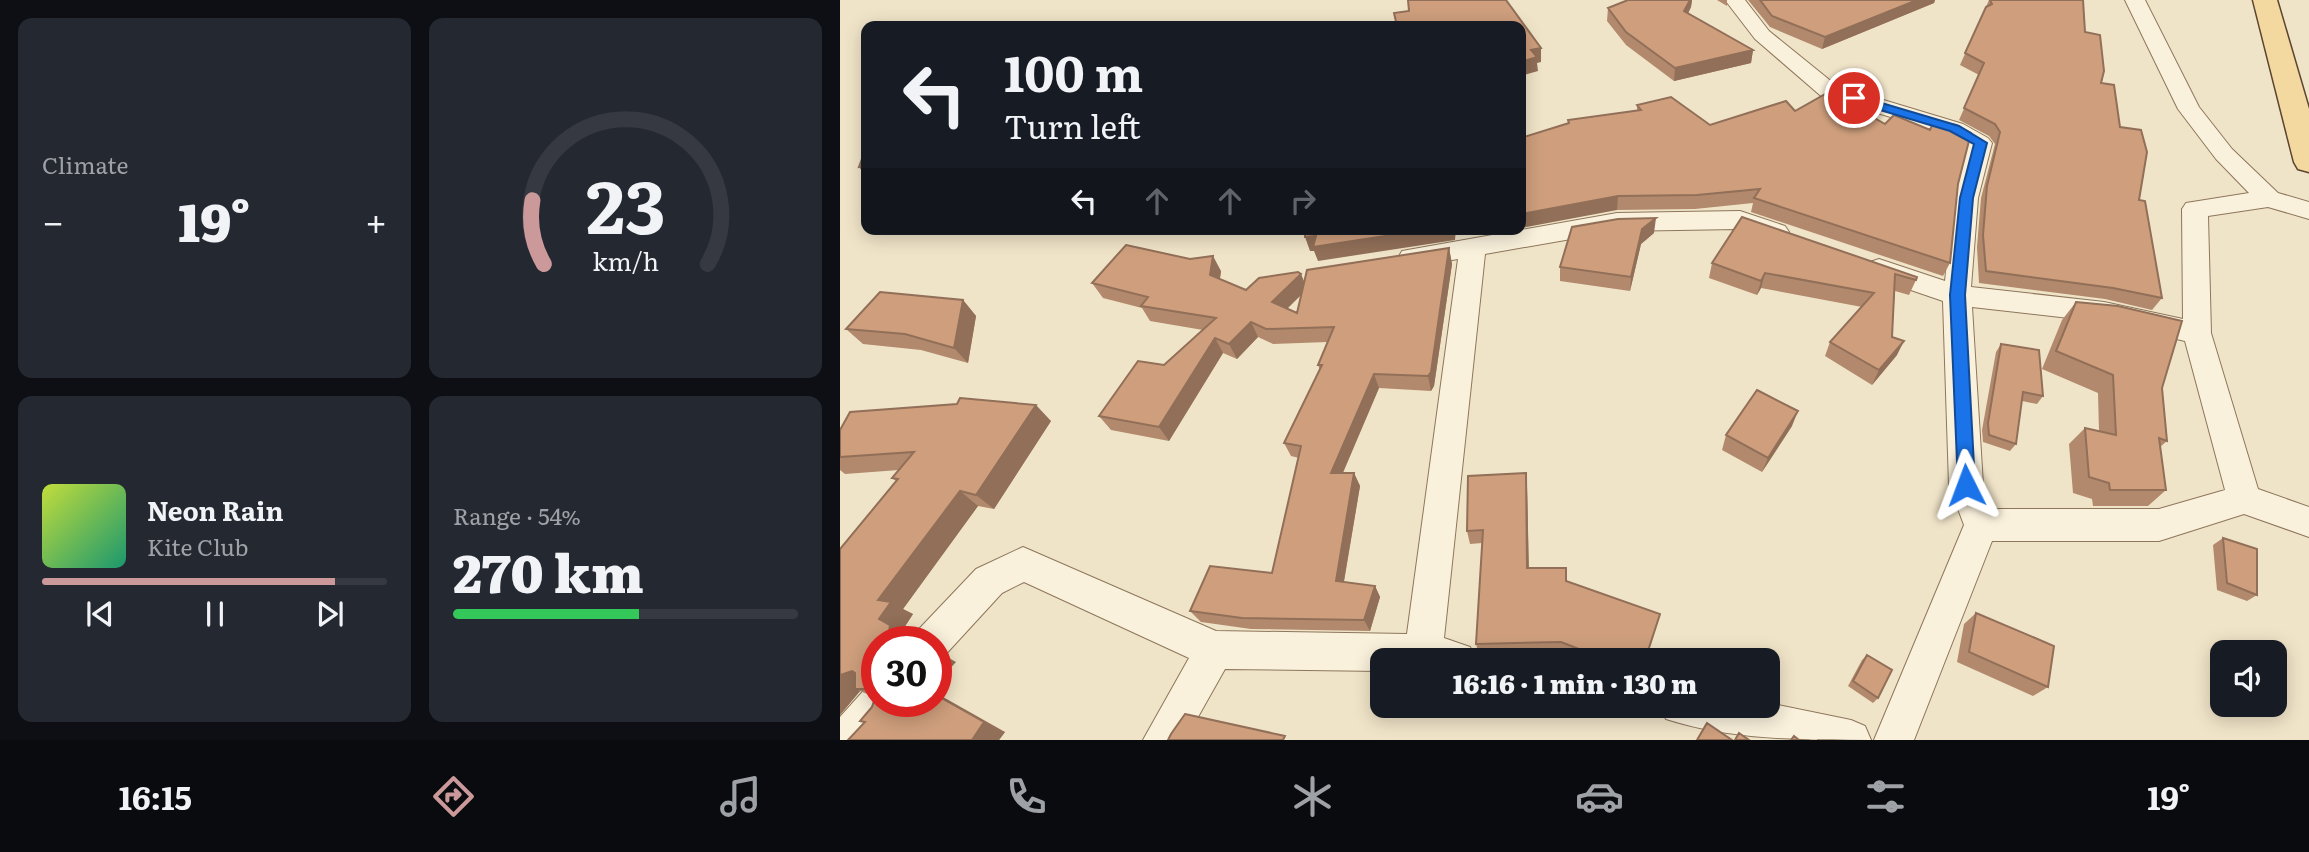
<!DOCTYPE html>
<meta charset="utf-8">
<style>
:root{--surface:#171b24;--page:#242831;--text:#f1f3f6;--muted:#9ea1a6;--line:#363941;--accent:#cc999b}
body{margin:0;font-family:Literata,serif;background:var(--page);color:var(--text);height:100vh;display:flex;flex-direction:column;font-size:26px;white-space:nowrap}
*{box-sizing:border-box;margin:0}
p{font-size:23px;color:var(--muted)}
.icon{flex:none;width:38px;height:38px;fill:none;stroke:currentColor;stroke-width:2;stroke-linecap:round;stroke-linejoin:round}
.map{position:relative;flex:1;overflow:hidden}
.drawer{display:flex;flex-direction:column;gap:18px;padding:18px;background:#0d0f14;width:840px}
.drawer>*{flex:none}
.top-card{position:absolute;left:21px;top:21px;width:665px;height:214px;border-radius:14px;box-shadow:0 4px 18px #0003;background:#171b24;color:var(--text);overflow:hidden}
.tools{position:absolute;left:1370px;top:640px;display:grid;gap:14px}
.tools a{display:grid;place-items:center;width:77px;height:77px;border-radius:14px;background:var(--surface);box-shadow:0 4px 18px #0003;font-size:35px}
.speed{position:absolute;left:21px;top:626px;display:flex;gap:14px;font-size:35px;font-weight:700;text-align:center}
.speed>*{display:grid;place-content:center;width:91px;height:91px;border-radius:50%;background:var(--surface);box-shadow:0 4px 18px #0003;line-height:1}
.speed .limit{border:10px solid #d22;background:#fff;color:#111}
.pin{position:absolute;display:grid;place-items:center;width:60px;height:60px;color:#fff;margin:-30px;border:4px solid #fff;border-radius:50%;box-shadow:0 2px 7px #0007}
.me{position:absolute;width:77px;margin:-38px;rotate:357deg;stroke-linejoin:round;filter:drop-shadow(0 0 5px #0008)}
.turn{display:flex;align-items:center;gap:24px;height:147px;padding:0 28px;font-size:32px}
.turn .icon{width:91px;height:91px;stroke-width:2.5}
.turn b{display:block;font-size:49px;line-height:60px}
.lanes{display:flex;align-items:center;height:66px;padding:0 28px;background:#0003;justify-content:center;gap:35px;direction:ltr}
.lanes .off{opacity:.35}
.big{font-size:52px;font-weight:800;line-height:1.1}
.drawer .widget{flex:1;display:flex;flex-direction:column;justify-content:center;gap:10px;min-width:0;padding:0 24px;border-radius:14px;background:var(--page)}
.drawer .dial{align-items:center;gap:0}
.dial svg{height:182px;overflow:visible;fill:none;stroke:var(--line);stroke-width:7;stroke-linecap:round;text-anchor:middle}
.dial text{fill:var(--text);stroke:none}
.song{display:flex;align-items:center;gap:21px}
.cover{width:84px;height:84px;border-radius:10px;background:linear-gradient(135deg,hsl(70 70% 55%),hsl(160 70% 35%))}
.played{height:7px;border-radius:4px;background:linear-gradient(90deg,var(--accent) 85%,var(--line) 85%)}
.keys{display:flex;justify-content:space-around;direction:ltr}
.heat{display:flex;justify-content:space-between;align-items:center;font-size:38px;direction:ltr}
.charge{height:10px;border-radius:5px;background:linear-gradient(90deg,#34c759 54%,var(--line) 0)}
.drawer .tiles{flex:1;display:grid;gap:18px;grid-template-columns:repeat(2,1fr)}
.trip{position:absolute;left:530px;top:648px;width:410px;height:70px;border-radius:14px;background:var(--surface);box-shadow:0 4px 18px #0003;font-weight:800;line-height:70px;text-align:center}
.tabs{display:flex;height:112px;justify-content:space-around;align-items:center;background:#090b0e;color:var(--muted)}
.tabs .icon{width:49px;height:49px}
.tabs .on{color:var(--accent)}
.tabs b{font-size:32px;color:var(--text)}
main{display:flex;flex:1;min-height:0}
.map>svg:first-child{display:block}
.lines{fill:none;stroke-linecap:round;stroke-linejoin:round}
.street-casing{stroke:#8d765c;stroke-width:2}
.primary-casing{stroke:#5b4430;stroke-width:3}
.street{fill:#faf1dc;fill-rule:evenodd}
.primary{fill:#f3d9a0;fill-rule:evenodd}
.wall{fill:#b2896c;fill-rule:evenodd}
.shaded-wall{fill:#916f58}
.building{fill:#cf9f7d;stroke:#916f58;stroke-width:2}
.route{fill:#1a73e8;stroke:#114b97;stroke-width:2}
</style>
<main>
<section class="drawer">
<div class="tiles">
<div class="widget"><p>Climate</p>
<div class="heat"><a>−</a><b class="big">19°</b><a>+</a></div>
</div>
<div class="widget dial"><svg viewBox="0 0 100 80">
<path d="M14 69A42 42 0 1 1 86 69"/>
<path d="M14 69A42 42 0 0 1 9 41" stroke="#cc999b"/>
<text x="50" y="56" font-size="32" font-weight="700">23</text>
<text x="50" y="72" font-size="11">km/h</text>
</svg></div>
<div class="widget">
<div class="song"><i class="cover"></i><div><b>Neon Rain</b><p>Kite Club</p></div></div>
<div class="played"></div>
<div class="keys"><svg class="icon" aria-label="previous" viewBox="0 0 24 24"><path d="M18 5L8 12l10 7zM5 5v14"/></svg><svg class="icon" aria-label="pause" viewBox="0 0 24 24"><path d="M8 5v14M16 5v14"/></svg><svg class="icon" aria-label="next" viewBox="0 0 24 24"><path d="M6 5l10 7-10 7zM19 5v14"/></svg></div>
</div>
<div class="widget"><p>Range · 54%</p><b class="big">270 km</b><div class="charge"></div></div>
</div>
</section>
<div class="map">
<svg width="1469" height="740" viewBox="0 0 1469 740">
<rect width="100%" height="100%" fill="#f0e4c8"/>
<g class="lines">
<defs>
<path id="street" d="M885,0H905L929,31L997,86L1123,124L1148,138L1152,143L1138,198L1131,287L1264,302L1343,319L1342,209L1346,203L1409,193L1376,159L1338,109L1285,0H1305L1359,107L1392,149L1438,193L1469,202V219L1428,207L1368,216L1371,333L1418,489L1469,507V537L1404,514L1319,541H1152L1074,740H1034L1124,525L1109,485L1103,301L1030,276L1026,269L1030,262L1039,259L1105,281L1114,198L1128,146L1107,134L981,96L915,39ZM1132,307L1264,322L1345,341L1385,490L1319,509H1152L1143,485Z
M900,211L945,226L949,232L945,238L936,241L898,229L777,231L645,254L604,638L630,647L636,660H542V671L385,669L345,740H303L349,658L184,582L162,593L105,655L96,659V642H73L79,629L136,569L183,547L376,631L567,634L618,259L571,267L562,265L558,258L562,251L777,213Z
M37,684V702H60L54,716L33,740H0V717L26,688Z
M928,703L1011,720L1025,726L1031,740C963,740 891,740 826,719L820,705H928Z"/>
<path id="primary" d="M1413,0H1437L1469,109V172L1458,169L1454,162Z"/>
</defs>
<!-- street casing -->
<use href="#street" class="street-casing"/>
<!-- primary casing -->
<use href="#primary" class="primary-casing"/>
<!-- street -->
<use href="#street" class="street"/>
<!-- primary -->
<use href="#primary" class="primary"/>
</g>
<!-- wall -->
<path class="wall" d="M788,0H852L851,7L848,13L913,50L911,63L834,81L786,45L767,21L768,8Z
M877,0H887V6Z
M908,0H1095L1094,3L982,49L930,27Z
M1149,0H1243L1245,32L1261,83L1280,127L1299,200L1322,298L1312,310L1265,299L1139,283L1137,247L1141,198L1155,144L1149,136L1119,120L1139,75L1120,65Z
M797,105L870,125L955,111L1118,184L1110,263L1103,276L911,212L913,203L855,209L777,210L728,123V120L797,111Z
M902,217L1076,280L1069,295L1055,291L1052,337L1057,355L1032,385L985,356L990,342L1022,307L921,288L917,295L869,278L872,263Z
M814,233L801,244L790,291L720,281V267Z
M609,248L612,264L594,386L591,391L539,388L503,473H514L520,486L504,582L535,586L540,597L530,631L411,629L361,622L350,611L432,573L459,458L451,456L444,443L480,370L478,365L487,342L433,344L418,337L397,359L383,353L329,441L271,430L259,416L324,365L363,330L310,321L302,308L263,298L252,283L350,259L381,271L380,279L406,290L461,274L464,282ZM461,295L457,313L447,308Z
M123,300L136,316L128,363L81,350L23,344L6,329Z
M1236,302L1322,388L1327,441L1320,447L1326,490L1308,506H1253L1252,499L1233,493L1229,444L1245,428L1259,431L1258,393L1202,369L1222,320Z
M1161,344L1203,396L1197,404L1182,401L1176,444L1170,451L1143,442L1142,430L1156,352Z
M211,421L154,509L138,506L63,609L73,614L62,631L81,642H37V702L165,732L159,740H8L25,723L35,697L20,691L0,715V549L56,481L52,478L59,470L5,474L0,470V430Z
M952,426L922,472L882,450L886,435Z
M686,473L687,487L689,568L820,614L806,660H738L721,653L639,655L636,644L642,543L630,544L627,531Z
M1383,538L1417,595L1407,601L1377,590L1373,545Z
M1136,613L1208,687L1193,696L1117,662L1124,624Z
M1027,655L1038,698L1033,703L1008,686L1022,660Z"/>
<!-- shaded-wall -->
<path class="shaded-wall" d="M850,0H852L851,7L843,24L844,11Z
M1077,0H1095L1094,3L982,49L985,37Z
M701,48V62L697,63L698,71L681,76V62L691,50Z
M913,50L911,63L834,81L835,68Z
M26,166V176L19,167Z
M778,196L777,210L681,228V214Z
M816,218L814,233L801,244L790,291L791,277L802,229Z
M591,229H616L615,240L478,261L474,251H470L465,237Z
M609,248L612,264L594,386L591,391L588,376Z
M373,256L381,271L378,290L370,275Z
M925,273L921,288L917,295L921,281Z
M461,274L467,289L439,317L432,302Z
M123,300L136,316L128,363L114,348Z
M411,322L418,337L397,359L389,344Z
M375,338L383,353L329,441L319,427Z
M1064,341L1057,355L1032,385L1039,370Z
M534,374L539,388L497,486L491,473Z
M196,405L211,421L154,509L136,495Z
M958,411L952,426L922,472L928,458Z
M514,473L520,486L502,592L496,581Z
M686,473L687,487L689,581L687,568Z
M120,491L138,506L63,609L73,614L62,631L81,642H72L49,632L39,619L38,600Z
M535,586L540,597L530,631L524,620Z
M96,651L116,662L96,684Z
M12,671L36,682L15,689L20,691L0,715V675Z
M96,693L165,732L159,740H132L96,695Z"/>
<!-- building -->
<path class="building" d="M568,0H666L701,48L691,50L697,57L681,62V26H557L554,13L569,11Z
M788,0H850L844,11L913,50L835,68L786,32L768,8Z
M920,0H1077L985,37L932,16Z
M1150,0H1243L1245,32L1260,35L1264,71L1261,83L1274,85L1280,127L1301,130L1307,152L1299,200L1305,201L1322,298L1273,288L1146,271L1143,235L1147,186L1160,132L1155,124L1124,108L1144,63L1125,53L1146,7L1152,4Z
M989,92L1045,124L1054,115L1090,130L1094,121L1116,125L1131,133L1118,184L1110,263L914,198L920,189L857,195L778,196L681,214V138L729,123L728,120L801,110L797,105L831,97L870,125L946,101L955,111Z
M26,148V166L19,167Z
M902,217L1077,277L1076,280L1055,274L1052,337L1064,341L1039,370L990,342L1034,293L925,273L921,281L872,263Z
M816,218L802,229L791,277L720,267L732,227L778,219Z
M465,229H591L473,247L476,236L465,237Z
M286,245L350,259L373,256L370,275L406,290L419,278L458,272L461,274L432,302L457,313L467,270L609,248L591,372L588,376L534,374L491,473H514L496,581L535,586L524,620L402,618L350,611L370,566L432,573L461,446L444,443L482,365H478L494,327L426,329L411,322L389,344L375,338L319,427L259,416L298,361L324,365L376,318L301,306L308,297L252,283Z
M40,292L123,300L114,348L65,334L6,329Z
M1236,302L1278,306L1342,321L1322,388L1327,441L1319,438L1326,490H1270L1269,483L1249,477L1245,428L1276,435L1273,375L1216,351Z
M1161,344L1199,350L1203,396L1183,392L1176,444L1149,435L1148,423Z
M917,390L958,411L928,458L886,435Z
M120,398L196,405L136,495L120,491L38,600L51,602L39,619L50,625L49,632L64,633L72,637V642H37V689H15V673L12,671L0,675V549L58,479L52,478L74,452L0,457V430L10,412L117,404Z
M686,473L687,568H726V581L820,614L805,660H767L721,642L636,644L643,530L627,531L628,476Z
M1383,538L1417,549V595L1387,583Z
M1136,613L1214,646L1208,687L1129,652Z
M1027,655L1052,670L1038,698L1013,681Z
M37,692V702H96V695L144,722L132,740H8L25,722L20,721L32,707Z
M345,714L445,736L443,740H328L331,734Z
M867,723L892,740H857Z
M899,733L909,740H895Z
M954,736L959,740H951Z"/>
<!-- route -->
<path class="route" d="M1010,96H1018L1119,126L1147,143L1133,198L1125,295L1135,485L1133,490L1126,493L1120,490L1118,485L1110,295L1120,198L1134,144L1110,131L1010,101Z"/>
</svg>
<div class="tools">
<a><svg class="icon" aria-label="sound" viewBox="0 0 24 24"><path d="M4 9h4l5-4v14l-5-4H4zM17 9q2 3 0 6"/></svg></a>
</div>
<div class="speed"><div class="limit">30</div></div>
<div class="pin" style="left:1014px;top:98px;background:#d93025"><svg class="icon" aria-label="arrive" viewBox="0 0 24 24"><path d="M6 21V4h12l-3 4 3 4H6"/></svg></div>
<svg class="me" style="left:1126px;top:485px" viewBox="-20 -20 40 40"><path d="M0-17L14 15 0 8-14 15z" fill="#1a73e8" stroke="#fff" stroke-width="4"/></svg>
<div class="trip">16:16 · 1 min · 130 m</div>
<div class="top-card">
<div class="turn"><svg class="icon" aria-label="left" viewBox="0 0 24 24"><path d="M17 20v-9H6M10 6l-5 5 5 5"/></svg><div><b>100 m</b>Turn left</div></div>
<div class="lanes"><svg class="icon" aria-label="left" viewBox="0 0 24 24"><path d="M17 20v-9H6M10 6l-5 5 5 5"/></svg><svg class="icon off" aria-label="ahead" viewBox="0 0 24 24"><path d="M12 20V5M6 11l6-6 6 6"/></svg><svg class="icon off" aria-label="ahead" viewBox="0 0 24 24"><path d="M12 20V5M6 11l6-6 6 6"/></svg><svg class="icon off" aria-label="right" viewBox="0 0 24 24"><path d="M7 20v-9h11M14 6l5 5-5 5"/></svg></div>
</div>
</div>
</main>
<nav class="tabs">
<b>16:15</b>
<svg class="icon on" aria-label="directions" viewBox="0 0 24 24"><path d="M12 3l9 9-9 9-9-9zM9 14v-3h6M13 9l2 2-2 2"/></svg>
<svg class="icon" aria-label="music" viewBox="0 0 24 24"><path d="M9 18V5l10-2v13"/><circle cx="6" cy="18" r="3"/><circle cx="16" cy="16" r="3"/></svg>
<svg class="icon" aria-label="phone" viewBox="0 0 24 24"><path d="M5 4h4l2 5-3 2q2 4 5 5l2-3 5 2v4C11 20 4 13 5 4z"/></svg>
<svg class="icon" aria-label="climate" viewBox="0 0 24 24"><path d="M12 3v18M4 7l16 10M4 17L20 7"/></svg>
<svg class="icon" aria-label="car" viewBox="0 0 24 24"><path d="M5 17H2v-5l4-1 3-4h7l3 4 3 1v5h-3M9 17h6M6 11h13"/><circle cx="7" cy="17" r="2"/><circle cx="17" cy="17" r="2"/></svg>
<svg class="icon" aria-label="filters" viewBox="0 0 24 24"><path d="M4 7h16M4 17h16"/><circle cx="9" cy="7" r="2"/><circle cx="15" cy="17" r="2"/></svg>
<b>19°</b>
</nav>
